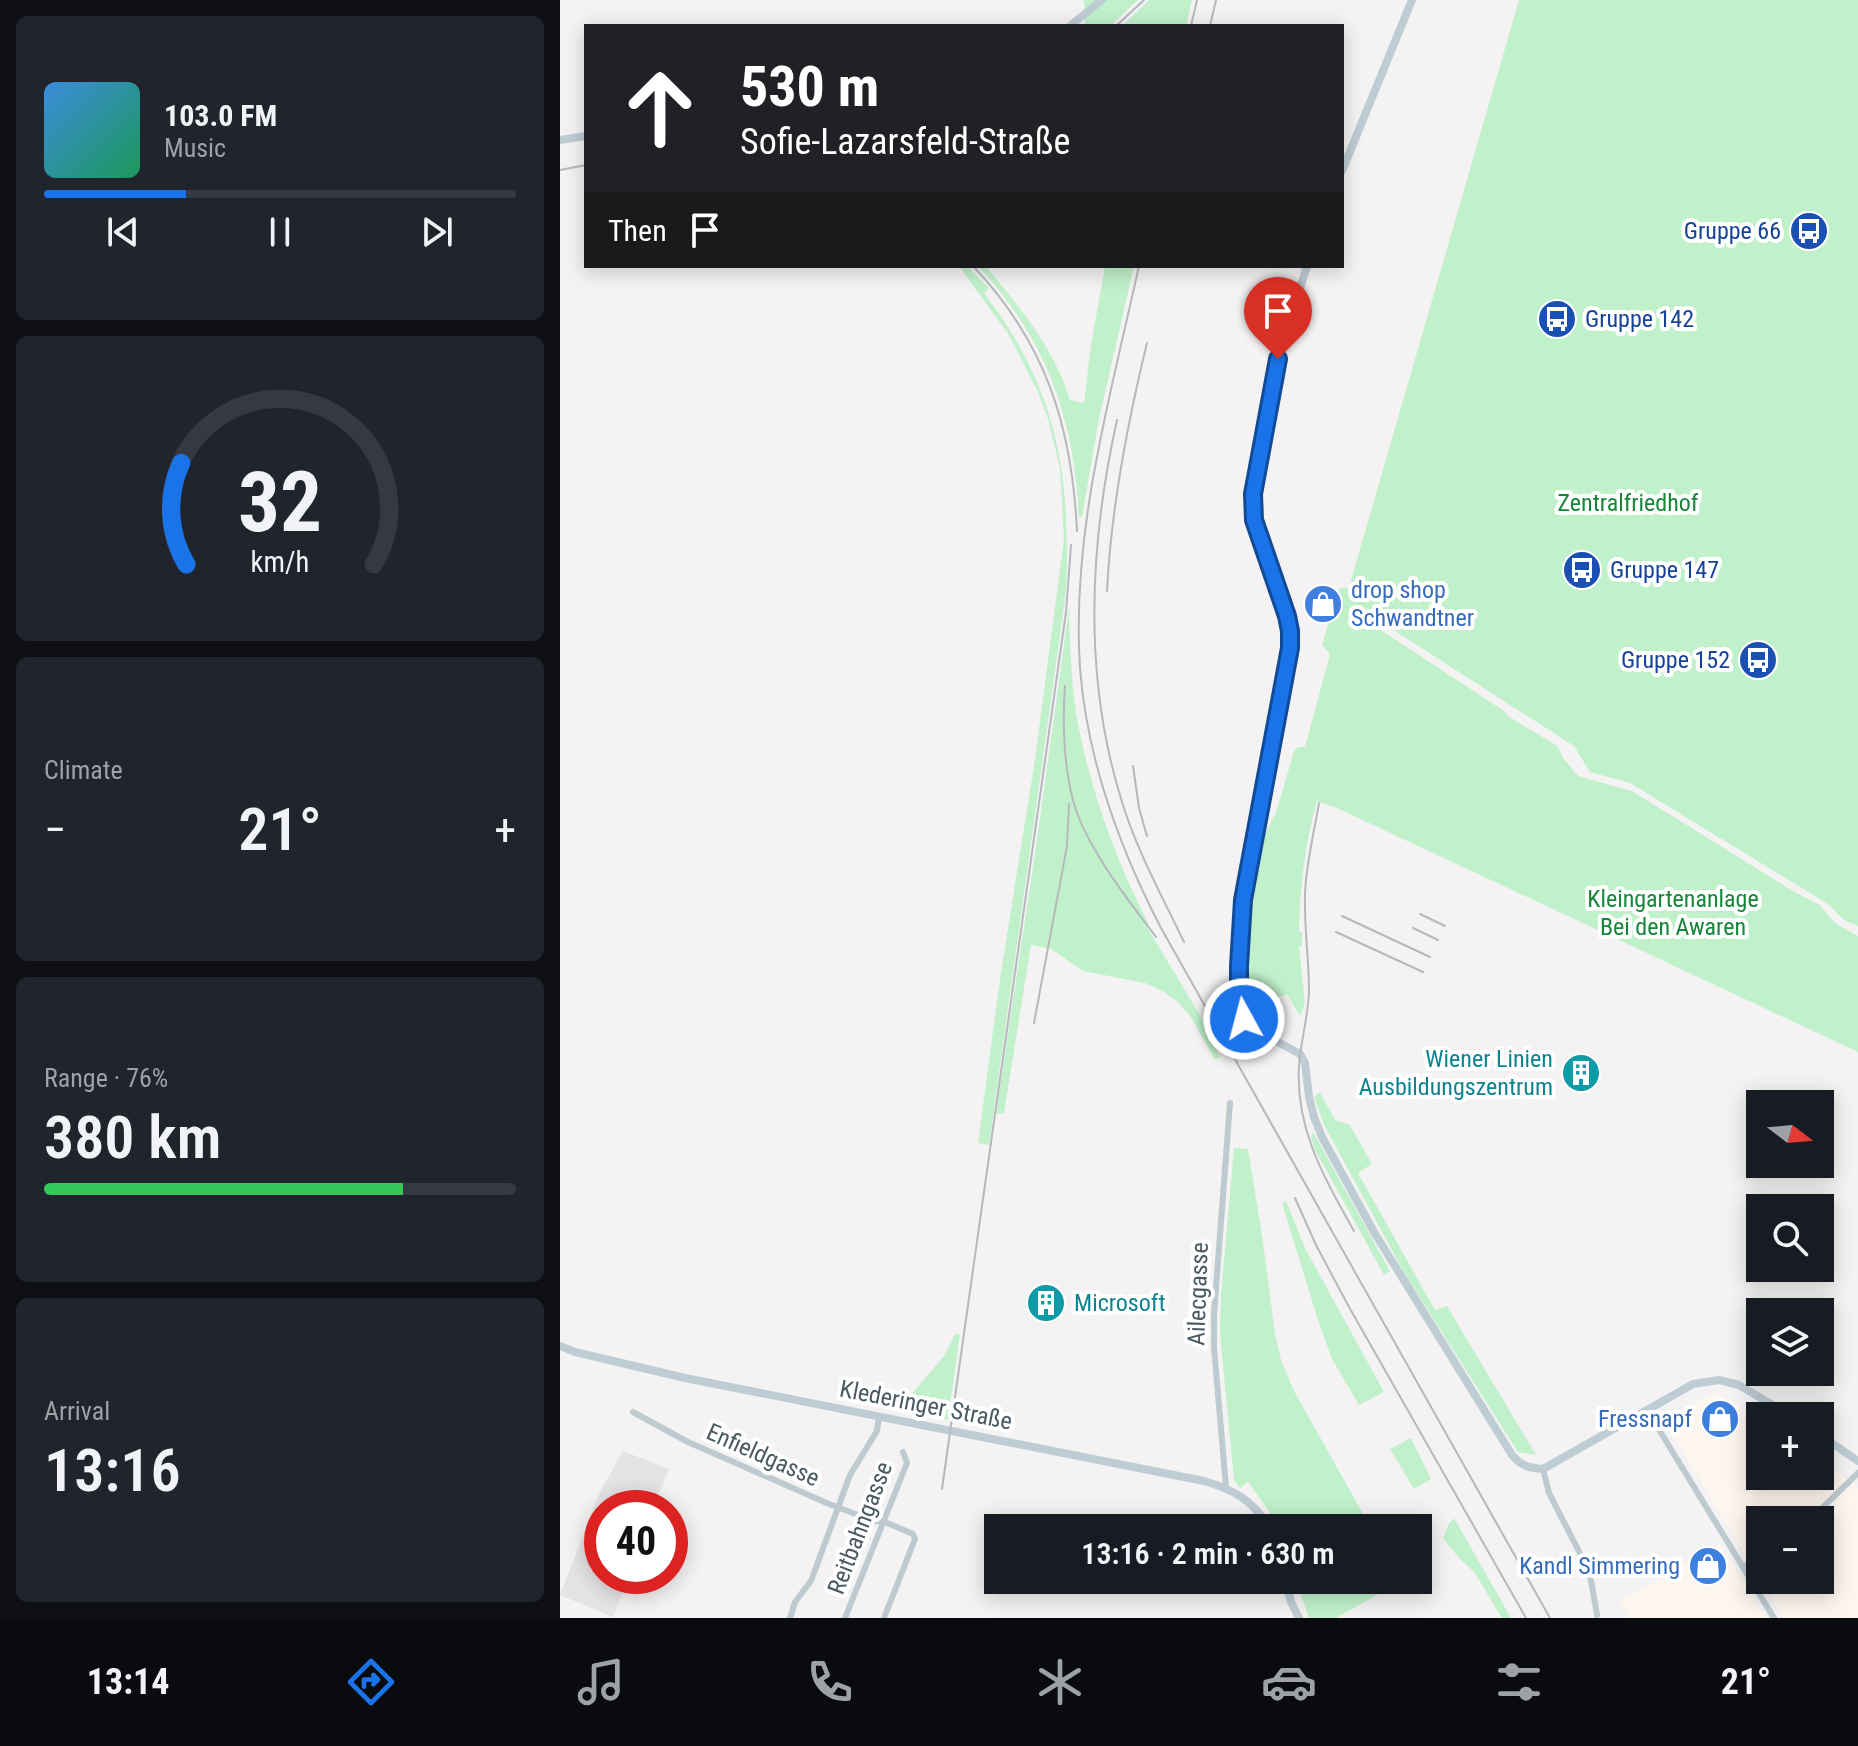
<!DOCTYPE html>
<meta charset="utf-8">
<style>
:root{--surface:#171b24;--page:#20242c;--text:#f1f3f6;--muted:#9ea1a6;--line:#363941;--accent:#1a73e8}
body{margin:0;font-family:"Roboto Condensed",sans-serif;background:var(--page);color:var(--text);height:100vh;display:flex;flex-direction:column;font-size:30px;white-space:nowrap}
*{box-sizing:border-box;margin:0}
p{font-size:26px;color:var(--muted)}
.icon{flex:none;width:44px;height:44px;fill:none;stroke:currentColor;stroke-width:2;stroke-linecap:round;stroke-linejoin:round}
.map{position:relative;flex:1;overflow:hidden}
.details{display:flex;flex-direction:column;gap:16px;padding:16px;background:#0d0f14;width:560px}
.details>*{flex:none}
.top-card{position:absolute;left:24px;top:24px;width:760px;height:244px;border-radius:0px;box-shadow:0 4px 20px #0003;background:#202124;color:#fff;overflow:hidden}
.needle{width:52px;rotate:106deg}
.buttons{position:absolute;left:1186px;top:1090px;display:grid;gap:16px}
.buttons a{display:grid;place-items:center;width:88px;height:88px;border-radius:0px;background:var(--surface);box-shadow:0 4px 20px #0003;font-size:40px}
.speed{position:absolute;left:24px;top:1490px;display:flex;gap:16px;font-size:40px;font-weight:700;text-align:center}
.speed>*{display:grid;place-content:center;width:104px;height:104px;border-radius:50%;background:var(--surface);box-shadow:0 4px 20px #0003;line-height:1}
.speed .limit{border:12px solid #d22;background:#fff;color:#111}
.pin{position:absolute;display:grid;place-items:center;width:68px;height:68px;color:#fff;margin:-82px -34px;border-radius:50% 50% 50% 0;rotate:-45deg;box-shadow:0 0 8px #0007}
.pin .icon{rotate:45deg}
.me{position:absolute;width:88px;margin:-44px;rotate:353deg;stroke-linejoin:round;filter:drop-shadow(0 0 6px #0008)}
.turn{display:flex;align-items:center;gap:28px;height:168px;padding:0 24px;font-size:36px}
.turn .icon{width:104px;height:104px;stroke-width:2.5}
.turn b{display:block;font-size:56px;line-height:68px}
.then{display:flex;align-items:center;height:76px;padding:0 24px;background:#0003;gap:16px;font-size:30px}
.big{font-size:60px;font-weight:600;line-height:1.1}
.details .widget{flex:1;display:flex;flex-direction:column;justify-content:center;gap:12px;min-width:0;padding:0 28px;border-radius:12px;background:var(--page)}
.details .dial{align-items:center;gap:0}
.dial svg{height:208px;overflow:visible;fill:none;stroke:var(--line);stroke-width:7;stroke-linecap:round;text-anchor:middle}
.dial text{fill:var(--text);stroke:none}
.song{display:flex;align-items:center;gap:24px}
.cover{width:96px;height:96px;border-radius:12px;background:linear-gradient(135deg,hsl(210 70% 55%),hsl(150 70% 35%))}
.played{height:8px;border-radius:4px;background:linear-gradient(90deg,var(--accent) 30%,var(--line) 30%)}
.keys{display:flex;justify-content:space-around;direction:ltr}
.heat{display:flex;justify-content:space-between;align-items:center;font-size:44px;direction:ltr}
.charge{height:12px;border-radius:6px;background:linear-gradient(90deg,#34c759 76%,var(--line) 0)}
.trip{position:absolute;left:424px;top:1514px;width:448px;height:80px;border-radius:0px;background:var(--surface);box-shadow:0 4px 20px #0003;font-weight:600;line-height:80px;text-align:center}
.tab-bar{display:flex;height:128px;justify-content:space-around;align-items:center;background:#090b0e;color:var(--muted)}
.tab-bar .icon{width:56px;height:56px}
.tab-bar .on{color:var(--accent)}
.tab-bar b{font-size:36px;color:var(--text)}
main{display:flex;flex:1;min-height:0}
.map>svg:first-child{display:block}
.commercial{fill:#fdf6ee}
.education{fill:#e5e3e5}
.green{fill:#c1f1cb}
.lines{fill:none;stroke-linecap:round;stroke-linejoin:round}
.street{stroke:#bdcacf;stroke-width:6}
.secondary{stroke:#beccd4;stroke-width:8}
.rail{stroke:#b4b9bc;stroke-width:2}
.route-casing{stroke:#114b97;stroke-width:20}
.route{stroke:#1a73e8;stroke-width:14}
.labels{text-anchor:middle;stroke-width:8;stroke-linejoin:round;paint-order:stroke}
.transit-label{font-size:24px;fill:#164399;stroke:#fff;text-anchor:end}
.park-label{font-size:24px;fill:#16863a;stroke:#fff}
.shop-label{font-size:24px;fill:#366cbe;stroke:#fff;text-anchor:end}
.culture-label{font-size:24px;fill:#0d838f;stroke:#fff;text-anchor:end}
.street-label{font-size:24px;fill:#495a60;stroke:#fff}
</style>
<main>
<section class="details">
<div class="widget">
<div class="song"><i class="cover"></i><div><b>103.0 FM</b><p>Music</p></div></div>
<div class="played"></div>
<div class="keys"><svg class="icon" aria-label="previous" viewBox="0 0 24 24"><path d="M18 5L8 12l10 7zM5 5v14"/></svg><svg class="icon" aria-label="pause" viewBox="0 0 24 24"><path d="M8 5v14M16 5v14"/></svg><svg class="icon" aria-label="next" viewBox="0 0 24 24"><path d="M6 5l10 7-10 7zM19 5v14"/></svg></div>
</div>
<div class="widget dial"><svg viewBox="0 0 100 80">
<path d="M14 69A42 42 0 1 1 86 69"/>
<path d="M14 69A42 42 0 0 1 12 30" stroke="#1a73e8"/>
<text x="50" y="56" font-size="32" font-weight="700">32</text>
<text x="50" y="72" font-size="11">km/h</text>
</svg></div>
<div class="widget"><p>Climate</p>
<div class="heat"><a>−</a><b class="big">21°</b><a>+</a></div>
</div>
<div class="widget"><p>Range · 76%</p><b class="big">380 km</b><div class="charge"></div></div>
<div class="widget"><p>Arrival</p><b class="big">13:16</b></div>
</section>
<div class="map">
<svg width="1298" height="1618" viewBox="0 0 1298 1618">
<rect width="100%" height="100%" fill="#f4f2f3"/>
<!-- commercial -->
<path class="commercial" d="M1155,1392L1200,1419V1476H1260V1456L1298,1488V1618H1223L1201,1580H1260V1520H1200V1579L1103,1419Z
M1160,1544L1206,1618H1069L1060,1601Z"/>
<!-- education -->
<path class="education" d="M63,1451L109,1469L92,1508H42V1576H63L62,1580L67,1582L53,1617L0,1595L40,1492Z"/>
<!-- green -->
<path class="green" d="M524,0H578L550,26H525Z
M589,0H632L626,26H562Z
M959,0H1298V926L1284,920L1268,904L1070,783L1030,772L1014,746L804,611L801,617L944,711L948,716L997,746L1004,759L1018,776L1072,791L1233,891L1260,905L1275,923L1298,936V1052L779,809L757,801C745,842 740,888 739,932H742V946L739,947L745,1003L740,1016L727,994L689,1008L687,984L689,923L702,839L716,813L734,751L738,747H745L770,654L762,645L779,589L789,587Z
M399,266H407L429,288L424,293C477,362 503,432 506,519C507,546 508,572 505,599L429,1145L418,1143L440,979L475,759L504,539L500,468L488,419L478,392L449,335Z
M418,266H426C459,307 495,349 510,400L524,403L531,345L545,266H574L539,419L522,517H519C514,418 487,340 418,266Z
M509,608C510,646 511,686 518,724C532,795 556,860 589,925L587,927L638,1012L660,1057L655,1060L631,1017L618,1002L604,992L585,983L523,971L491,949L471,945L444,1113L436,1114L477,840Z
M760,1092L775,1120L790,1125L812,1164L798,1173L875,1310L887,1306L976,1455L958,1452L845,1274L764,1125L754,1097Z
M753,1132L830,1271L824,1275L755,1150L751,1137Z
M674,1148L688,1149L703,1242L715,1334L721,1360L734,1391L811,1528H721L688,1482L680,1488L674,1480L660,1334L661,1294Z
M726,1201L746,1250L824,1392L799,1405L772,1359L757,1317L722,1203Z
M395,1334H400L388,1420L368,1413L337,1411L384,1356Z
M851,1438L871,1479L854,1489L830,1449Z
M894,1518L951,1618H942L914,1572L899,1558L883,1538L889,1524Z
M736,1580H837L838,1583L776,1618H749Z"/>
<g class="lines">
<!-- street -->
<path class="street" d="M1087,1410L1214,1618
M73,1412L128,1442L269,1504L314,1521L325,1522L353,1534L355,1539L324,1618
M983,1469L989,1493L1026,1565L1031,1580L1037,1615
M666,1487L654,1348V1314L670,1103
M1250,1520L1298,1473
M1183,1567L1200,1556
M230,1618L235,1602L251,1581L290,1475L317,1431L319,1416
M285,1618L347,1463L343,1452"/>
<!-- secondary -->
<path class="secondary" d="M510,26L542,0
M0,140L26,136
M782,171L852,0
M747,266L718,359L693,494L694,520L727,616L730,631V648L683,900L679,1007L684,1019L689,1025L703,1034L740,1054L745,1063L749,1097L754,1117L762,1137L814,1232L952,1455C961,1466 969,1468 983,1469L1133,1384L1159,1380L1179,1385L1231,1416
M0,1346L15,1352L125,1378L644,1481C675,1490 692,1500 710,1528
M1260,1435L1298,1461
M725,1580L731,1602L739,1618"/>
<!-- rail -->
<path class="rail" d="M556,26L584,0
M631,26L637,0
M650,26L656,0
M0,170L26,165
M413,266C486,343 512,427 517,531
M579,266C550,398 511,532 520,668C527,760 559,847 601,928L990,1618
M557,420C529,546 523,678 562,802C577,851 602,896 624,942
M547,591C551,507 567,425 587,343
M505,686C502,724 504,777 517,813C533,856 569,901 596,937
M573,766L579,808L587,836
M759,803C754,833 746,864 745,894C744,927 749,959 749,992C748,1017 741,1040 739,1065C735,1129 764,1177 794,1231
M860,914L885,926
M782,916L870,957
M853,928L878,940
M776,932L863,972
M474,1023L507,846L509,804
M735,1198L756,1245L789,1307L966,1618
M382,1489L506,612L511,545"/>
</g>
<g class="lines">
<defs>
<path id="route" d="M684,1019L679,1007V966L683,900L730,648V631L727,616L694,520L693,494L718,359"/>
</defs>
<!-- route casing -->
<use href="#route" class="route-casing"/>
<!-- route -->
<use href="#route" class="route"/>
</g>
<!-- icons -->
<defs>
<symbol id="bus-disc" viewBox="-11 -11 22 22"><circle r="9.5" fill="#1a4fb4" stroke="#fff"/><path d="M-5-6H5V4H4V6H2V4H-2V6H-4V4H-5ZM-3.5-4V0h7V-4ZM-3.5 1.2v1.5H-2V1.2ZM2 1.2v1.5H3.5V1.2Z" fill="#fff"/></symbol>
<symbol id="shop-disc" viewBox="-11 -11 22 22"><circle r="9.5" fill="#3f7fe0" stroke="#fff"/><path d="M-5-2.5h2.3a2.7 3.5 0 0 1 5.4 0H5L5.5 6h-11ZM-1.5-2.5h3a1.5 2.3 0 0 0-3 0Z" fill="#fff"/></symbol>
<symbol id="building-disc" viewBox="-11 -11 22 22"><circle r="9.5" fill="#0f9aa8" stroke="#fff"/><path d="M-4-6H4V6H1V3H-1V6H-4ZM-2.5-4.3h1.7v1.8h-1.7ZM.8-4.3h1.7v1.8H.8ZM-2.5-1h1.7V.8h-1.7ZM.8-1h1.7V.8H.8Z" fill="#fff"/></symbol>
</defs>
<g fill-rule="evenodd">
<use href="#bus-disc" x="1227" y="209" width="44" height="44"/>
<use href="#bus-disc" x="975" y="297" width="44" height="44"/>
<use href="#bus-disc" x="1000" y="548" width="44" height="44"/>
<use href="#shop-disc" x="741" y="582" width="44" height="44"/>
<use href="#bus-disc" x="1176" y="638" width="44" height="44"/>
<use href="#building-disc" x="999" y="1051" width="44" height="44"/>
<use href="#building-disc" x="464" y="1281" width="44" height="44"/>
<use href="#shop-disc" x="1138" y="1397" width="44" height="44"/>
<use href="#shop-disc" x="1126" y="1544" width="44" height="44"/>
</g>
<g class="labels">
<!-- transit labels -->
<g class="transit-label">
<text x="1221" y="239">Gruppe 66</text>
<text x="1025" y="327" text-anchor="start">Gruppe 142</text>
<text x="1050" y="578" text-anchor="start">Gruppe 147</text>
<text x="1170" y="668">Gruppe 152</text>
</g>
<!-- park labels -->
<g class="park-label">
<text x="1068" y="511">Zentralfriedhof</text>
<text x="1113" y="907">Kleingartenanlage<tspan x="1113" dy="28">Bei den Awaren</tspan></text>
</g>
<!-- shop labels -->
<g class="shop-label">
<text x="791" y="598" text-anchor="start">drop shop<tspan x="791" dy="28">Schwandtner</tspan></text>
<text x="1132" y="1427">Fressnapf</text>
<text x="1120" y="1574">Kandl Simmering</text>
</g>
<!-- culture labels -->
<g class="culture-label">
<text x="993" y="1067">Wiener Linien<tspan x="993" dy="28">Ausbildungszentrum</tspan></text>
<text x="514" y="1311" text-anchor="start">Microsoft</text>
</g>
<!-- street labels -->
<g class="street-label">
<text transform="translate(638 1294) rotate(-88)" y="8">Ailecgasse</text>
<text transform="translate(366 1405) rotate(11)" y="8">Klederinger Straße</text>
<text transform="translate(203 1455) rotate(24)" y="8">Enfieldgasse</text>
<text transform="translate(300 1528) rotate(-69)" y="8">Reitbahngasse</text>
</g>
</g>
</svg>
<div class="buttons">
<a><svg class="needle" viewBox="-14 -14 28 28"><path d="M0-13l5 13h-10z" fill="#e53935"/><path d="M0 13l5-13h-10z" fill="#9ea1a6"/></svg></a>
<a><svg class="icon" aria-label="search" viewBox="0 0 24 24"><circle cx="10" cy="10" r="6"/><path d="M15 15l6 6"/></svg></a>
<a><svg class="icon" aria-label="layers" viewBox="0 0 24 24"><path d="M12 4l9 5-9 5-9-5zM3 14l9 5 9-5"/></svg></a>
<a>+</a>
<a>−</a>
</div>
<div class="speed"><div class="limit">40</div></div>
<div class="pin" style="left:718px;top:359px;background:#d93025"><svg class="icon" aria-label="arrive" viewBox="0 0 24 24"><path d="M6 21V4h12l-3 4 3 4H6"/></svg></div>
<svg class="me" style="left:684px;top:1019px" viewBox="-20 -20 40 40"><circle r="17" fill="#1a73e8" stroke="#fff" stroke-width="3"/><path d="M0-11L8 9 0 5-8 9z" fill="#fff"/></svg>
<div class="trip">13:16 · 2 min · 630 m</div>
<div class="top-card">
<div class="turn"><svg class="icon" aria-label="ahead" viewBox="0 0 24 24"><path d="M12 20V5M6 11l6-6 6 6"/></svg><div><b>530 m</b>Sofie-Lazarsfeld-Straße</div></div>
<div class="then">Then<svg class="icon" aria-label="arrive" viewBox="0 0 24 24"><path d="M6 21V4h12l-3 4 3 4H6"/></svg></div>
</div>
</div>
</main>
<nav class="tab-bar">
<b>13:14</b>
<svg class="icon on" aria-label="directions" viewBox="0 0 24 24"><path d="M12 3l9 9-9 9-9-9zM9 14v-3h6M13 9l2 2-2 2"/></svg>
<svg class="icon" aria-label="music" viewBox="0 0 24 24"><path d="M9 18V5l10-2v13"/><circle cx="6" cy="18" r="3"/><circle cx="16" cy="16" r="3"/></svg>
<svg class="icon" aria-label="phone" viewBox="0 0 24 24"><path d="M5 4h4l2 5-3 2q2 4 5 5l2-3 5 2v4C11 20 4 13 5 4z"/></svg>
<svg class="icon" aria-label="climate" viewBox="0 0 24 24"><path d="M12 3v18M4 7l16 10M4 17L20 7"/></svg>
<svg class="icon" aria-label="car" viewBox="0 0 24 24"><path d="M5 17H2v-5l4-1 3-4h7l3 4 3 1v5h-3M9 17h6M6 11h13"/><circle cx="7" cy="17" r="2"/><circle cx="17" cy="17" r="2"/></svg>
<svg class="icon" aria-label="filters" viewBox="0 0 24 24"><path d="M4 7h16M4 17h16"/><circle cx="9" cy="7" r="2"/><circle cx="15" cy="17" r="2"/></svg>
<b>21°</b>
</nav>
